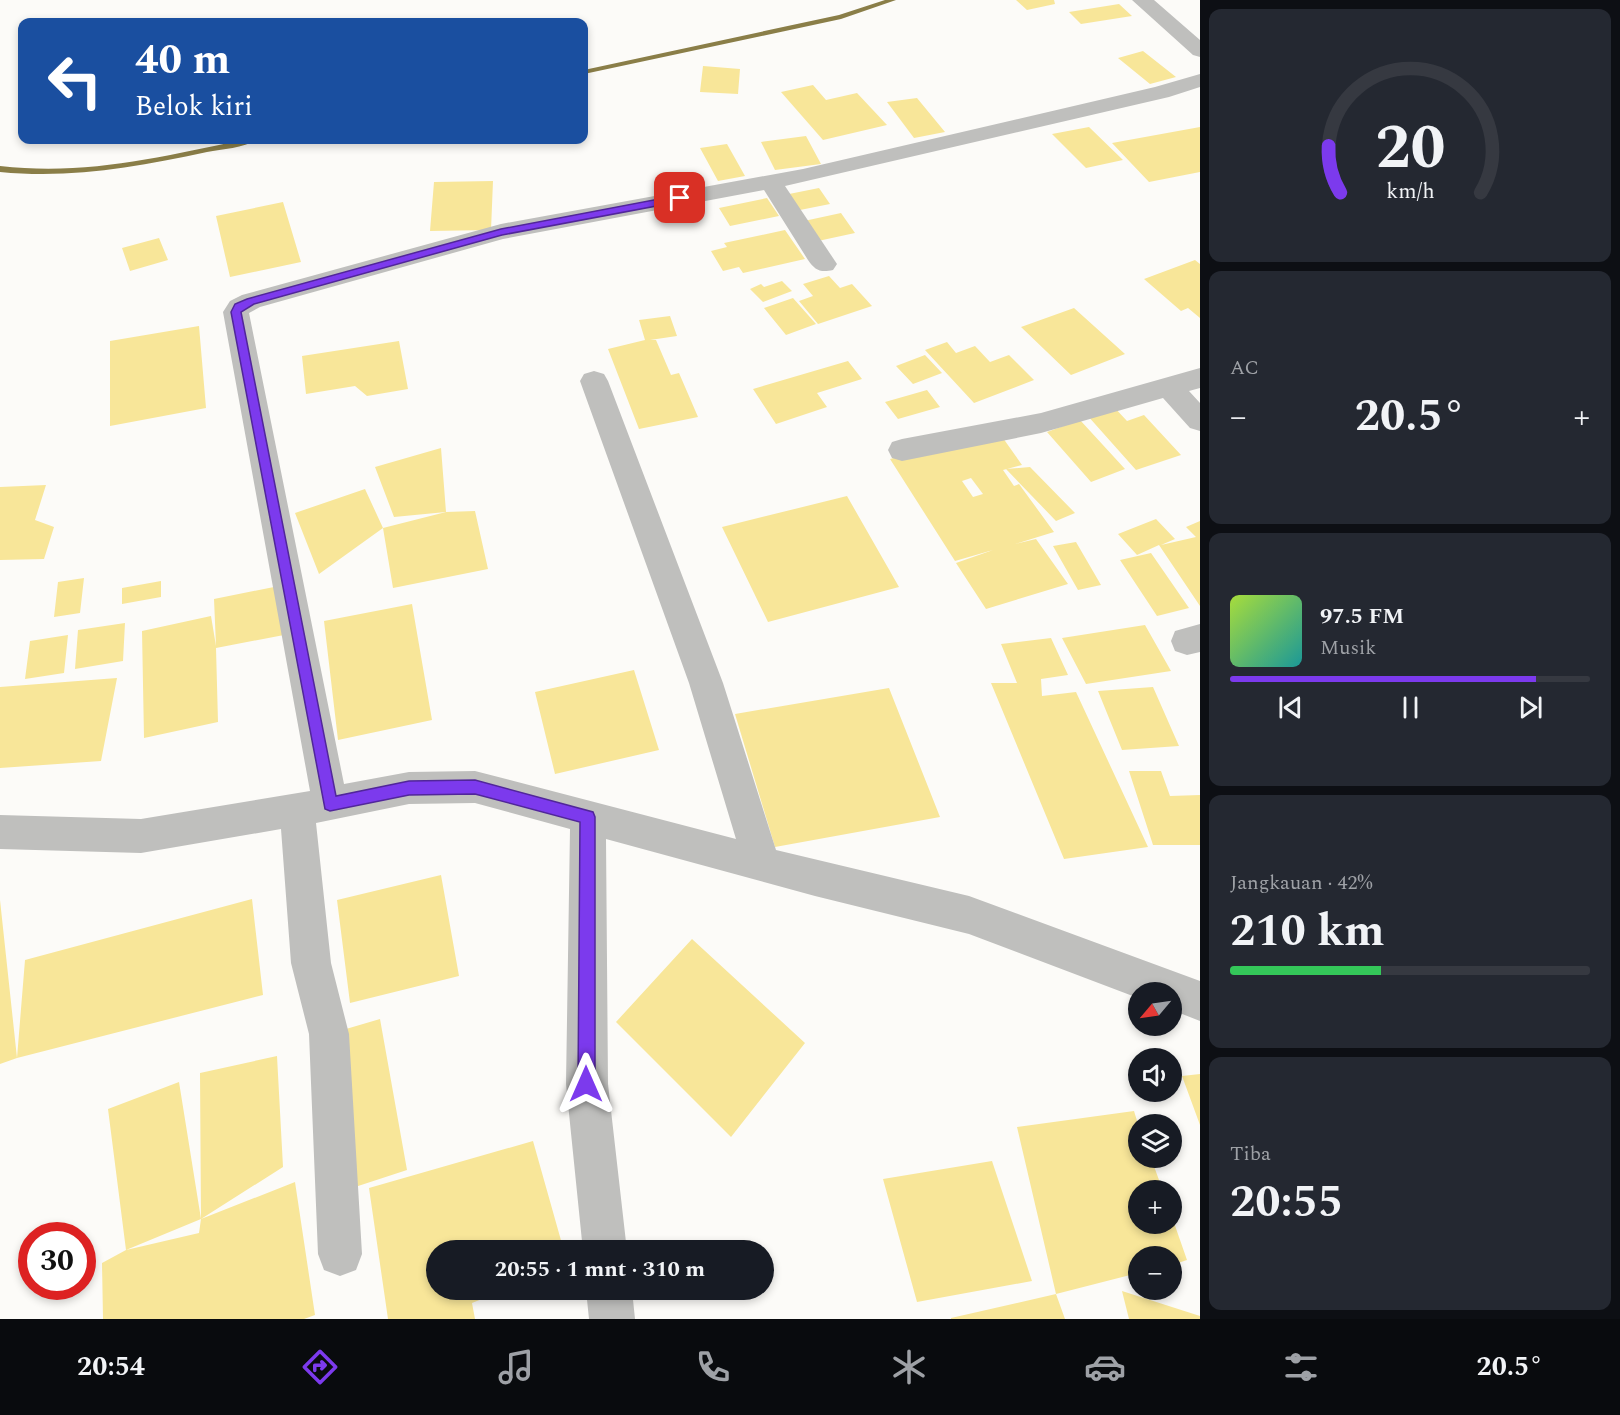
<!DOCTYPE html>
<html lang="id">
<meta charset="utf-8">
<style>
:root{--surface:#171b24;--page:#242831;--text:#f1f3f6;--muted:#9ea1a6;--line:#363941;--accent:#7c3aed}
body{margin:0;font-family:Spectral,serif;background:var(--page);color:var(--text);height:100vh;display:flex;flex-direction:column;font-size:22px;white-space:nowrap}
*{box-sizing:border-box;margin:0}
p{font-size:20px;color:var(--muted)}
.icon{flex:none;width:33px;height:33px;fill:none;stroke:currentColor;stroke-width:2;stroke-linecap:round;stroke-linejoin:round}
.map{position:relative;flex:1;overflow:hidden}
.side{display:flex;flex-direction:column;gap:9px;padding:9px;background:#0d0f14;width:420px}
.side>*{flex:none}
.banner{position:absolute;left:18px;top:18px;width:570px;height:126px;border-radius:12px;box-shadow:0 3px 9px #0003;background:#1a4fa0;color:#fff;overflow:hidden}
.needle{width:39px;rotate:241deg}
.fabs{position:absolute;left:1128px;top:982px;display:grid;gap:12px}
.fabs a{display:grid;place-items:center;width:54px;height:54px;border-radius:50%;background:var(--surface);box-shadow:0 3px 9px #0003;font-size:30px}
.speed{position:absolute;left:18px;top:1222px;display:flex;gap:12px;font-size:30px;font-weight:700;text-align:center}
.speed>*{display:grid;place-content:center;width:78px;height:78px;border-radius:50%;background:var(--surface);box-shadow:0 3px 9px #0003;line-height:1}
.speed .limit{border:9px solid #d22;background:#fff;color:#111}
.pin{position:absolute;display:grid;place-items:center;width:51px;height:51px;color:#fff;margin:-26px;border-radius:12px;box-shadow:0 3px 9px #0006}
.me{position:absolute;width:66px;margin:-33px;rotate:0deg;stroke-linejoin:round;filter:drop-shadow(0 0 4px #0008)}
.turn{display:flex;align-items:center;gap:21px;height:126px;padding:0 18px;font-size:27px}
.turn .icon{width:78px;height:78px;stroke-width:2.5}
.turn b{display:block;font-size:42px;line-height:51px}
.big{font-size:45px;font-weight:700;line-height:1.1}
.side .card{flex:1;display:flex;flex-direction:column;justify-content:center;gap:9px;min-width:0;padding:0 21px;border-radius:12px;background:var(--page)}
.side .dial{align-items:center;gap:0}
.dial svg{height:156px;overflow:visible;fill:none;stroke:var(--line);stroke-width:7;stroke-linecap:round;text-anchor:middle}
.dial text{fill:var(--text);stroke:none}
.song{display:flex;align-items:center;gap:18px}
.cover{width:72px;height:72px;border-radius:9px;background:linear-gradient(135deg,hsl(80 70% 55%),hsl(180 70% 35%))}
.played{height:6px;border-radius:3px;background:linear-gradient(90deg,var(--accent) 85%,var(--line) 85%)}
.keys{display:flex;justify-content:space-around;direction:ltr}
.heat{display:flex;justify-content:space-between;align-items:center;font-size:33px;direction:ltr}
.charge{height:9px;border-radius:4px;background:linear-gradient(90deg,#34c759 42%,var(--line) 0)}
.trip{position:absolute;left:426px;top:1240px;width:348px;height:60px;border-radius:30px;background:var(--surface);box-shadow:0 3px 9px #0003;font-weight:700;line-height:60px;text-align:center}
.dock{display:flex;height:96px;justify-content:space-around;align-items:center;background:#090b0e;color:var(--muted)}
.dock .icon{width:42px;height:42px}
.dock .on{color:var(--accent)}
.dock b{font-size:27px;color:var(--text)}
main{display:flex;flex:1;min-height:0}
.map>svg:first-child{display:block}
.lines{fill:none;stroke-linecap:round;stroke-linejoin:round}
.stream{fill:#8a7e48;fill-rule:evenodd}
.building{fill:#f8e699;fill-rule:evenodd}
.street{fill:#bfbfbd;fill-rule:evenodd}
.route{fill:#7c3aed;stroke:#51269a;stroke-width:1.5}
</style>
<main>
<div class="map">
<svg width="1200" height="1319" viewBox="0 0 1200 1319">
<rect width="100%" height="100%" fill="#fcfbf8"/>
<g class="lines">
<!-- stream -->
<path class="stream" d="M885,0H896L841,19L584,74V70L839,15Z
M243,140H256C244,148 222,149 207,152C136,167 72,179 0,172V166C86,176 159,157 243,140Z"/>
</g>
<!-- building -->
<path class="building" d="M1016,0H1054L1055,4L1027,10Z
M1119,4L1132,16L1081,24L1069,12Z
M1143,51L1176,77L1150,84L1118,58Z
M703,66L740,69L738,94L700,92Z
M813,85L826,100L857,93L887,125L823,140L781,92Z
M917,98L945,132L914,138L887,102Z
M1089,127L1123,160L1086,168L1052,134Z
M1200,127V172L1149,182L1112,143Z
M806,136L821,164L775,170L761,142Z
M727,144L745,176L718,181L700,148Z
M493,181L491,230L430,231L434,182Z
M819,188L830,204L800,210L789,194Z
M767,198L779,216L730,226L719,208Z
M283,202L301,262L230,277L216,216Z
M841,213L855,233L818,241L804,221Z
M785,230L805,259L743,273L739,267L723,271L711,251L727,247L724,243Z
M159,238L168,260L130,271L122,248Z
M1195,260L1200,264V318L1188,308L1181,311L1144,279Z
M829,276L840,288L852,284L872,306L818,324L799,301L813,296L803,284Z
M782,281L792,291L763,302L750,289L761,284L764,287Z
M793,298L816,324L786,335L764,308Z
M1074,308L1125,354L1071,375L1021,327Z
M670,316L677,336L650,340H656L671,375L679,373L698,417L639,429L608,349L645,340L639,320Z
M199,326L206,408L110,426V341Z
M399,341L408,389L367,396L355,386L306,394L302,356Z
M947,342L956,353L975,346L990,362L1009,355L1034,380L974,403L925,350Z
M925,355L942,373L913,384L896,366Z
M848,361L862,379L817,393L827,407L776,424L753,389Z
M927,390L940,407L898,419L885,402Z
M1113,406L1127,421L1144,415L1181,455L1136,470L1087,415Z
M1080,420L1125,469L1091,482L1047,432Z
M998,431L1022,465L1003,470L1014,486L1019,484L1054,532L1015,544L1036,539L1068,584L986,609L956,563L993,550L955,561L890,459ZM971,478L983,494L973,497L962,481Z
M441,448L446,512L394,517L375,467Z
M1030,467L1075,513L1056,521L1006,469Z
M46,485L35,520L54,527L44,559L0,560V487Z
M365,489L383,528L319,574L295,513Z
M847,496L899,587L768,622L722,527Z
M475,511L488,569L393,588L383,528L446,512Z
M1156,519L1175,539L1161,545L1196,537L1186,527L1200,521V606L1159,545L1137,555L1118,534Z
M1076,542L1101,585L1078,590L1053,546Z
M1151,553L1189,608L1157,616L1120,560Z
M84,578L80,613L54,617L58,582Z
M161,581V597L122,604V588Z
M279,586L284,635L216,648L218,722L144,738L142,631L211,616L216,646L214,599Z
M412,604L432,720L338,740L324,621Z
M125,623L123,661L75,669L78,630Z
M1145,625L1171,671L1086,684L1062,638Z
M68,635L64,673L25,679L30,641Z
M1051,638L1068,675L1041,679L1042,696L1076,692L1148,847L1064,859L991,683H1017L1001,644Z
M634,670L659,750L555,774L535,692Z
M117,678L101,761L0,768V687Z
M1153,687L1179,746L1122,750L1098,691Z
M889,688L940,817L775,847L735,714Z
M1129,771H1161L1170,796L1200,795V845H1153Z
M441,875L459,976L350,1003L337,900Z
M252,899L263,995L17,1058L25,960Z
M0,900L17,1058L0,1064Z
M692,939L805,1043L731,1137L616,1022Z
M380,1019L407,1170L352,1188L329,1034Z
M277,1056L283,1167L201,1219L200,1073Z
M1200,1074V1125L1182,1076Z
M179,1082L201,1219L126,1250L108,1109Z
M1134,1111L1138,1124V1158H1151L1163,1191H1138V1224H1172V1217L1187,1260L1172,1265V1257H1138V1273L1056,1294L1017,1127Z
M533,1141L564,1251H436V1290H504L472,1303L475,1319H388L369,1188Z
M992,1161L1032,1281L917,1302L883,1179Z
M295,1182L315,1315L304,1319H103L102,1263L126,1250L199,1233L201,1219Z
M1122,1291L1200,1316V1319H1129Z
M1056,1294L1065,1319H951V1318Z"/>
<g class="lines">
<!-- street -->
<path class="street" d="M1132,0H1154L1200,40V57L1193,55Z
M1200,74V87L1169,97L785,186L837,264L833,270C820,273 815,270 808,260L764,190L503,239L260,307L249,313L344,784L409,772L475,771L736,839L689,683L580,381L584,374L594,371L604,374L608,381L723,683L776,850L969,896L1200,981V1021L1172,1010V993H1138V998L969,934L815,896L606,839L608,1084L627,1251H583L566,1084L570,829L475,803L409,804L316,823L331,963L349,1034L362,1254L356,1270L340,1276L324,1270L318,1254L309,1034L291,963L281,829L141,853L0,849V815L141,819L310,791L223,312L230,301L242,295L501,224L803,169L1155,87Z
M1200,368V388L1189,391L1200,403V431L1190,428L1163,398L1041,433L902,461L892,458L888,450L892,442L902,439L1041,413Z
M1200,624V652L1187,655L1175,651L1171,641L1175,631Z
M586,1290H632L635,1319H589Z"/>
</g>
<!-- route -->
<path class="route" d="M680,195L685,198L683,201L502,235L254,304L241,312L336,796L409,781L475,780L593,812L595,817V1084L593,1090L586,1093L580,1090L578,1084L580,822L475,794L409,795L330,811L325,809L231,312L235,304L247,299L501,229Z"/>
</svg>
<div class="fabs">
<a><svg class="needle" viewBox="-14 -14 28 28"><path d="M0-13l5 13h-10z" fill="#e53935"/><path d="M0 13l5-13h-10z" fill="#9ea1a6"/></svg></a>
<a><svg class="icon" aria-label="sound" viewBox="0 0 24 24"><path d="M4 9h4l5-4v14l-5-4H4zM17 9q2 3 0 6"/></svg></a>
<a><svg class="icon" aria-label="layers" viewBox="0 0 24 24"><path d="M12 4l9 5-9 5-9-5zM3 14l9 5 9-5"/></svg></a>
<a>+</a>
<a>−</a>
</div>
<div class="speed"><div class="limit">30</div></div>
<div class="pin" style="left:680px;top:198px;background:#d93025"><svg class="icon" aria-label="arrive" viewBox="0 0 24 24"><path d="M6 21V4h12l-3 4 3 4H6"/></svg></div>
<svg class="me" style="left:586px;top:1084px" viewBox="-20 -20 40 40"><path d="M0-17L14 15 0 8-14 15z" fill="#7c3aed" stroke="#fff" stroke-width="4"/></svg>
<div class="trip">20:55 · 1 mnt · 310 m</div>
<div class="banner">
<div class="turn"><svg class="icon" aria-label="left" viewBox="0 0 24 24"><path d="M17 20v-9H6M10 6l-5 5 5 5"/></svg><div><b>40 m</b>Belok kiri</div></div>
</div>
</div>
<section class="side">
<div class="card dial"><svg viewBox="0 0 100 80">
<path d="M14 69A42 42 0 1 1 86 69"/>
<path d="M14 69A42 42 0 0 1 8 45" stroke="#7c3aed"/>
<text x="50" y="56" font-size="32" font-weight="700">20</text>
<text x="50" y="72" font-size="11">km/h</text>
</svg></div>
<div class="card"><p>AC</p>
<div class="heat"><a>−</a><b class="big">20.5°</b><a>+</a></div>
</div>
<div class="card">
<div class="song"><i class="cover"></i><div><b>97.5 FM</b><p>Musik</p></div></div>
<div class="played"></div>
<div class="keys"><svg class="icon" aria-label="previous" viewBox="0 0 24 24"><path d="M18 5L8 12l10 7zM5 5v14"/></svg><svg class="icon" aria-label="pause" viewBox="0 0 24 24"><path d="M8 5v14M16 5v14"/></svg><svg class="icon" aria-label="next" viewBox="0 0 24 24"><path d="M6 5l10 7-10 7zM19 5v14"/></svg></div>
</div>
<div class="card"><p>Jangkauan · 42%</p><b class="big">210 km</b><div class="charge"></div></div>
<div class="card"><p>Tiba</p><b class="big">20:55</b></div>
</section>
</main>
<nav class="dock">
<b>20:54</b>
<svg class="icon on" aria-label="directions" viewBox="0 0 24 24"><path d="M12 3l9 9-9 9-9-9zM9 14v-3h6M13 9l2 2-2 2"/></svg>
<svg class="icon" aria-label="music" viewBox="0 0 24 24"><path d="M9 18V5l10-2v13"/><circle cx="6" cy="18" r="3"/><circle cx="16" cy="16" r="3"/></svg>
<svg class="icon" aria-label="phone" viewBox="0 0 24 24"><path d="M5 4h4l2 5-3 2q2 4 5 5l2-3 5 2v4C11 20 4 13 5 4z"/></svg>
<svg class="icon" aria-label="climate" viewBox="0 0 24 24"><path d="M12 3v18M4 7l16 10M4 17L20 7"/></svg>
<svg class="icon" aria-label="car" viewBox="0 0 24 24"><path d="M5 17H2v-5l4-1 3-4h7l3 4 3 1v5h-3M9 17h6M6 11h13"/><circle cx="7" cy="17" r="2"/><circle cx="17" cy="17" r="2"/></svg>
<svg class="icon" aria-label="filters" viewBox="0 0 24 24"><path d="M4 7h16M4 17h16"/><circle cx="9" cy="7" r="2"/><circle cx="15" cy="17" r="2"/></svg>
<b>20.5°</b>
</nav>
